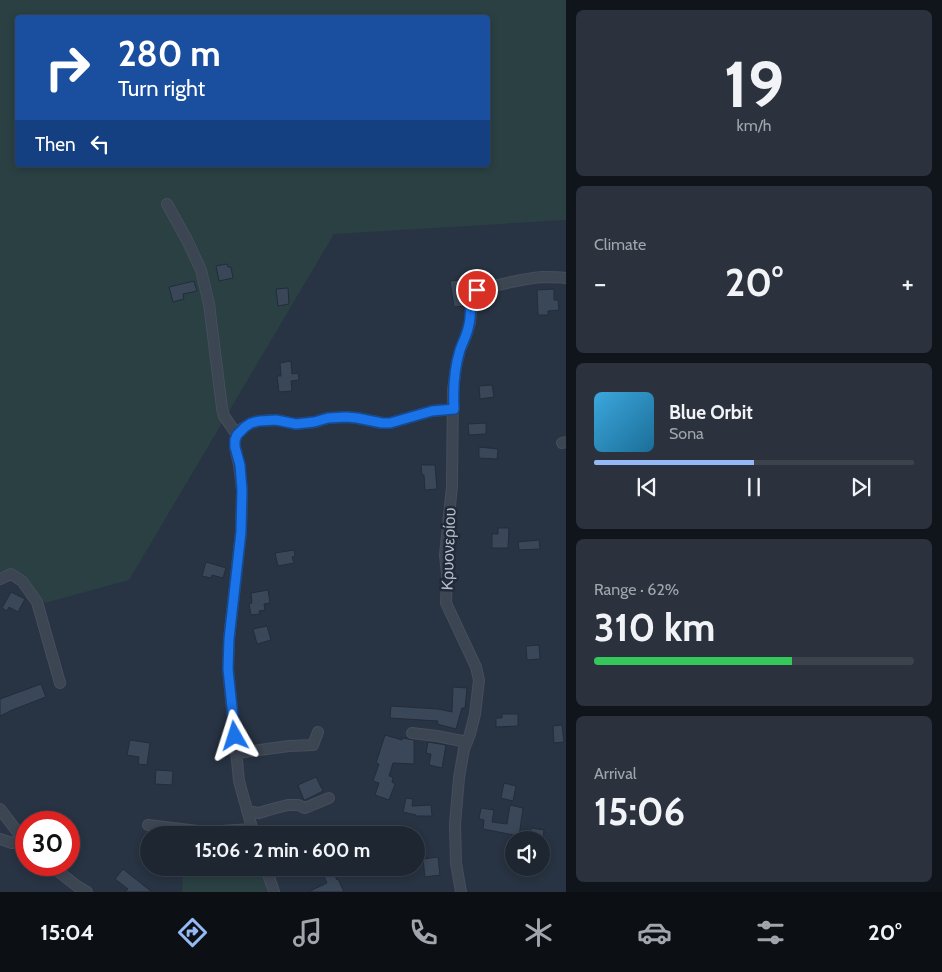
<!DOCTYPE html>
<meta charset="utf-8">
<style>
:root{--surface:#1e2632;--page:#2b323e;--text:#f1f3f6;--muted:#a1a5ac;--line:#3c434d;--accent:#95b9f5}
body{margin:0;font-family:Cabin,sans-serif;background:var(--page);color:var(--text);height:100vh;display:flex;flex-direction:column;font-size:19px;white-space:nowrap}
*{box-sizing:border-box;margin:0}
p{font-size:16px;color:var(--muted)}
.icon{flex:none;width:28px;height:28px;fill:none;stroke:currentColor;stroke-width:2;stroke-linecap:round;stroke-linejoin:round}
.map{position:relative;flex:1;overflow:hidden}
.sheet{display:flex;flex-direction:column;gap:10px;padding:10px;background:#10151c;width:376px}
.sheet>*{flex:none}
.top-card{position:absolute;left:15px;top:15px;width:475px;height:152px;border-radius:5px;box-shadow:0 2px 8px #0003,0 0 0 1px var(--line);background:#1a4fa0;color:#fff;overflow:hidden}
.fabs{position:absolute;left:505px;top:831px;display:grid;gap:10px}
.fabs a{display:grid;place-items:center;width:45px;height:45px;border-radius:50%;background:var(--surface);box-shadow:0 2px 8px #0003,0 0 0 1px var(--line);font-size:25px}
.speed{position:absolute;left:15px;top:811px;display:flex;gap:10px;font-size:25px;font-weight:700;text-align:center}
.speed>*{display:grid;place-content:center;width:65px;height:65px;border-radius:50%;background:var(--surface);box-shadow:0 2px 8px #0003,0 0 0 1px var(--line);line-height:1}
.speed .limit{border:8px solid #d22;background:#fff;color:#111}
.pin{position:absolute;display:grid;place-items:center;width:42px;height:42px;color:#fff;margin:-21px;border:2px solid #fff;border-radius:50%;box-shadow:0 1px 5px #0007}
.me{position:absolute;width:55px;margin:-28px;rotate:354deg;stroke-linejoin:round;filter:drop-shadow(0 0 4px #0008)}
.turn{display:flex;align-items:center;gap:18px;height:105px;padding:0 20px;font-size:22px}
.turn .icon{width:65px;height:65px;stroke-width:2.5}
.turn b{display:block;font-size:35px;line-height:42px}
.then{display:flex;align-items:center;height:48px;padding:0 20px;background:#0003;gap:10px;font-size:19px}
.big{font-size:38px;font-weight:700;line-height:1.1}
.sheet .card{flex:1;display:flex;flex-direction:column;justify-content:center;gap:8px;min-width:0;padding:0 18px;border-radius:8px;background:var(--page)}
.sheet .dial{align-items:center;gap:0}
.dial b{font-size:65px;line-height:1}
.song{display:flex;align-items:center;gap:15px}
.cover{width:60px;height:60px;border-radius:8px;background:linear-gradient(135deg,hsl(200 70% 55%),hsl(200 70% 35%))}
.played{height:5px;border-radius:2px;background:linear-gradient(90deg,var(--accent) 50%,var(--line) 50%)}
.keys{display:flex;justify-content:space-around;direction:ltr}
.heat{display:flex;justify-content:space-between;align-items:center;font-size:28px;direction:ltr}
.charge{height:8px;border-radius:4px;background:linear-gradient(90deg,#34c759 62%,var(--line) 0)}
.trip{position:absolute;left:140px;top:826px;width:285px;height:50px;border-radius:25px;background:var(--surface);box-shadow:0 2px 8px #0003,0 0 0 1px var(--line);font-weight:700;line-height:50px;text-align:center}
.menu{display:flex;height:80px;justify-content:space-around;align-items:center;background:#0c0f14;color:var(--muted)}
.menu .icon{width:35px;height:35px}
.menu .on{color:var(--accent)}
.menu b{font-size:22px;color:var(--text)}
main{display:flex;flex:1;min-height:0}
.map>svg:first-child{display:block}
.green{fill:#2a4043;fill-rule:evenodd}
.building{fill:#3a4758;stroke:#232c3a}
.lines{fill:none;stroke-linecap:round;stroke-linejoin:round}
.minor-casing{stroke:#464e5c;stroke-width:12}
.minor{stroke:#3c4552;stroke-width:10}
.route-casing{stroke:#114b97;stroke-width:12}
.route{stroke:#1a73e8;stroke-width:9}
.labels{text-anchor:middle;stroke-width:5;stroke-linejoin:round;paint-order:stroke}
.street-label{font-size:16px;fill:#bac0cc;stroke:#212a38}
</style>
<main>
<div class="map">
<svg width="566" height="892" viewBox="0 0 566 892">
<rect width="100%" height="100%" fill="#283343"/>
<!-- green -->
<path class="green" d="M0,0H566V220L334,234L129,580L45,603L14,569L0,572ZM18,18H488V165H18Z
M200,868H261L267,892H182L183,870Z"/>
<!-- building -->
<path class="building" d="M227,264L228,267H231L233,278L219,281L216,266Z
M460,280L463,306L454,307L450,281Z
M194,281L197,291L183,294L184,299L173,302L169,287Z
M288,288L289,304L278,306L276,289Z
M554,289V300H558L559,310L548,311V315H538L537,290Z
M291,361L292,374L298,373L299,380L291,381L292,391L279,392L277,376H281L280,363Z
M492,385L494,397L480,399L479,386Z
M486,423V434L469,435L468,424Z
M479,447L498,449L497,459L479,458Z
M421,465H435L437,489L425,490L424,475H422Z
M498,528H509L508,548H492V534H498Z
M539,540L540,549L519,550L518,542Z
M294,550L295,556L292,557L294,563L278,566L275,553Z
M206,562L226,568L223,578L212,575L211,578L202,576Z
M268,590L270,603L264,604L265,610L259,611L260,614L251,615L249,604L252,603L251,593Z
M11,592L25,599L18,612L9,607L7,611L2,608Z
M267,626L271,640L257,644L253,629Z
M539,645L540,659L527,660L526,646Z
M41,684L46,697L12,710L0,716V699Z
M453,687L467,688L465,708H462L456,729L437,724L438,721L390,718L391,706L438,709L452,712Z
M502,714H518V726L496,727V718H502Z
M562,725L564,742L554,743L553,726Z
M385,735L402,740V738L414,740V764L393,763L389,776L393,777L392,782L395,784L389,800L375,795L379,783L373,781L379,764L376,763Z
M130,740L150,743L147,765L138,764L139,757L127,755Z
M428,742L446,745L442,768L429,765L431,754L426,753Z
M156,770L173,771L172,785L155,784Z
M316,777L323,791L305,800H304L298,785Z
M504,783L516,786L513,801L501,798Z
M406,798L413,799L412,806L431,805L432,816H416V815L403,812Z
M510,805L523,808L519,836L483,829L484,820L479,819L481,808L494,810L492,822L507,824Z
M531,828L544,830L543,840L530,839Z
M438,857L440,875L425,877L423,859Z
M320,868H331L337,880L338,879L344,892H308L327,883Z
M123,869L152,892H125L128,889L115,879Z"/>
<g class="lines">
<defs>
<path id="minor" d="M167,204L187,240L201,270L209,304L222,408L224,416L237,435
M562,443L566,442
M0,579L11,574L22,581L37,602L60,683
M412,733L437,736L467,742
M237,753L289,746L313,745L318,732
M0,809L26,843
M247,811L259,813L272,809L288,805H298L305,808L329,798
M148,825L206,832L252,829
M254,835L239,781L228,669L229,639L241,532L242,490L239,465L235,447V440L237,435L240,430L251,423L259,421L277,420L296,424L315,422L328,418L345,417L357,418L382,423H390L432,411L453,409
M0,839L12,843L22,840
M50,865L77,886L87,892
M266,868L274,892
M461,892L456,863L455,824L459,778L464,749L470,734L475,714L479,680L476,667L446,603L447,574L445,555L452,486L453,390L456,367L460,350L466,336L470,323L472,298L474,293L477,290C498,285 520,279 542,277C550,277 558,277 566,278"/>
</defs>
<!-- minor casing -->
<use href="#minor" class="minor-casing"/>
<!-- minor -->
<use href="#minor" class="minor"/>
</g>
<g class="lines">
<defs>
<path id="route" d="M235,736L228,669L229,639L241,532L242,490L240,465L235,447V440L237,435L245,427L251,423L259,421L276,420L296,424L314,422L328,418L346,417L357,418L382,423H390L432,411L454,409C453,389 454,369 460,350C463,341 468,333 469,324C472,313 468,298 477,290"/>
</defs>
<!-- route casing -->
<use href="#route" class="route-casing"/>
<!-- route -->
<use href="#route" class="route"/>
</g>
<g class="labels">
<!-- street labels -->
<g class="street-label">
<text transform="translate(448 549) rotate(-88)" y="6">Κρυονερίου</text>
</g>
</g>
</svg>
<div class="fabs">
<a><svg class="icon" aria-label="sound" viewBox="0 0 24 24"><path d="M4 9h4l5-4v14l-5-4H4zM17 9q2 3 0 6"/></svg></a>
</div>
<div class="speed"><div class="limit">30</div></div>
<div class="pin" style="left:477px;top:290px;background:#d93025"><svg class="icon" aria-label="arrive" viewBox="0 0 24 24"><path d="M6 21V4h12l-3 4 3 4H6"/></svg></div>
<svg class="me" style="left:235px;top:736px" viewBox="-20 -20 40 40"><path d="M0-17L14 15 0 8-14 15z" fill="#1a73e8" stroke="#fff" stroke-width="4"/></svg>
<div class="trip">15:06 · 2 min · 600 m</div>
<div class="top-card">
<div class="turn"><svg class="icon" aria-label="right" viewBox="0 0 24 24"><path d="M7 20v-9h11M14 6l5 5-5 5"/></svg><div><b>280 m</b>Turn right</div></div>
<div class="then">Then<svg class="icon" aria-label="left" viewBox="0 0 24 24"><path d="M17 20v-9H6M10 6l-5 5 5 5"/></svg></div>
</div>
</div>
<section class="sheet">
<div class="card dial"><b>19</b><p>km/h</p></div>
<div class="card"><p>Climate</p>
<div class="heat"><a>−</a><b class="big">20°</b><a>+</a></div>
</div>
<div class="card">
<div class="song"><i class="cover"></i><div><b>Blue Orbit</b><p>Sona</p></div></div>
<div class="played"></div>
<div class="keys"><svg class="icon" aria-label="previous" viewBox="0 0 24 24"><path d="M18 5L8 12l10 7zM5 5v14"/></svg><svg class="icon" aria-label="pause" viewBox="0 0 24 24"><path d="M8 5v14M16 5v14"/></svg><svg class="icon" aria-label="next" viewBox="0 0 24 24"><path d="M6 5l10 7-10 7zM19 5v14"/></svg></div>
</div>
<div class="card"><p>Range · 62%</p><b class="big">310 km</b><div class="charge"></div></div>
<div class="card"><p>Arrival</p><b class="big">15:06</b></div>
</section>
</main>
<nav class="menu">
<b>15:04</b>
<svg class="icon on" aria-label="directions" viewBox="0 0 24 24"><path d="M12 3l9 9-9 9-9-9zM9 14v-3h6M13 9l2 2-2 2"/></svg>
<svg class="icon" aria-label="music" viewBox="0 0 24 24"><path d="M9 18V5l10-2v13"/><circle cx="6" cy="18" r="3"/><circle cx="16" cy="16" r="3"/></svg>
<svg class="icon" aria-label="phone" viewBox="0 0 24 24"><path d="M5 4h4l2 5-3 2q2 4 5 5l2-3 5 2v4C11 20 4 13 5 4z"/></svg>
<svg class="icon" aria-label="climate" viewBox="0 0 24 24"><path d="M12 3v18M4 7l16 10M4 17L20 7"/></svg>
<svg class="icon" aria-label="car" viewBox="0 0 24 24"><path d="M5 17H2v-5l4-1 3-4h7l3 4 3 1v5h-3M9 17h6M6 11h13"/><circle cx="7" cy="17" r="2"/><circle cx="17" cy="17" r="2"/></svg>
<svg class="icon" aria-label="filters" viewBox="0 0 24 24"><path d="M4 7h16M4 17h16"/><circle cx="9" cy="7" r="2"/><circle cx="15" cy="17" r="2"/></svg>
<b>20°</b>
</nav>
